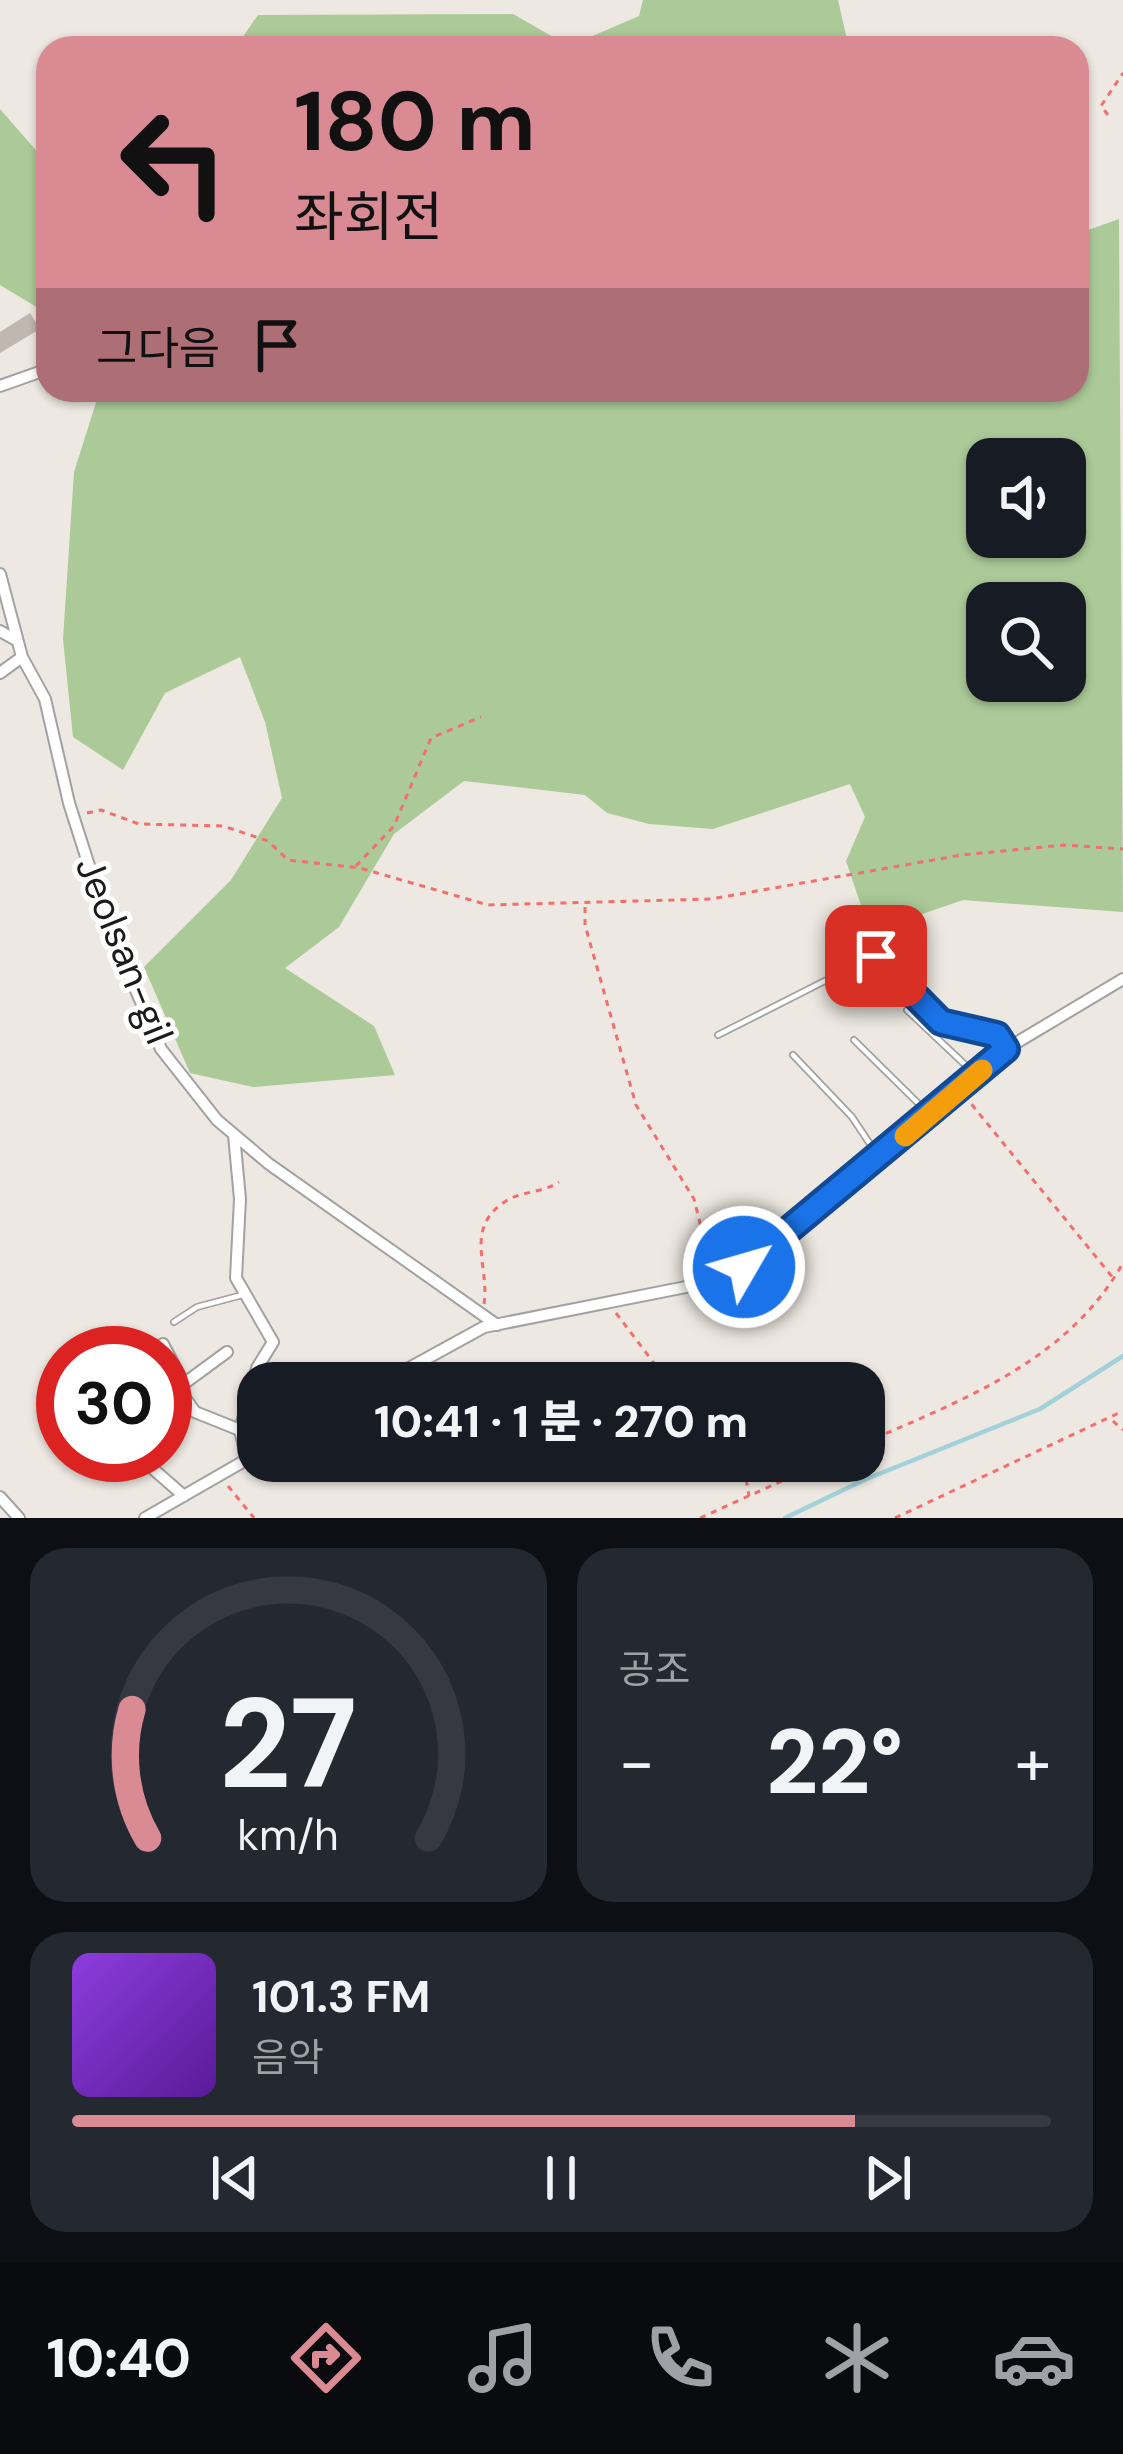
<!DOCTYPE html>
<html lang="ko">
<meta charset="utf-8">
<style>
:root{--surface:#171b24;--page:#242831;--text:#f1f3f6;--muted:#9ea1a6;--line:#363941;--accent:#da8a93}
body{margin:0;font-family:"DM Sans","Noto Sans KR",sans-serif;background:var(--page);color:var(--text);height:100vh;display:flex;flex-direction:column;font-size:45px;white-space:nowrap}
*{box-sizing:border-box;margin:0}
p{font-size:39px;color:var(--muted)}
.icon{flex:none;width:66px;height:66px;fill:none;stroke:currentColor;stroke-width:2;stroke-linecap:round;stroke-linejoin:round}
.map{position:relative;height:1518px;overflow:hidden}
.details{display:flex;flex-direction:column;gap:30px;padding:30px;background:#0d0f14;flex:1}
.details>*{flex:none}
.hud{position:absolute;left:36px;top:36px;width:1053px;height:366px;border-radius:36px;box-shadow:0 3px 9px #0004;background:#da8a93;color:#111;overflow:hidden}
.controls{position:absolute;left:966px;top:438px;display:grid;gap:24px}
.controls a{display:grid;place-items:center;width:120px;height:120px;border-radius:24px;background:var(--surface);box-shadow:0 3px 9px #0004;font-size:60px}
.speed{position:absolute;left:36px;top:1326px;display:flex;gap:24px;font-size:60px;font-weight:700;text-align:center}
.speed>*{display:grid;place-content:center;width:156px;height:156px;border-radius:50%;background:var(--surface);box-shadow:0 3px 9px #0004;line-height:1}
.speed .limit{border:18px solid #d22;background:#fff;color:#111}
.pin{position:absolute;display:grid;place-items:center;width:102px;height:102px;color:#fff;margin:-51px;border-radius:24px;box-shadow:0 6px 18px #0006}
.me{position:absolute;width:132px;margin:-66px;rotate:52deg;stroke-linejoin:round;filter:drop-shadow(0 0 9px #0008)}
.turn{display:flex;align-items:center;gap:42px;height:252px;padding:0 60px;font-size:54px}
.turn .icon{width:156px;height:156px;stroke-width:2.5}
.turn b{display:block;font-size:84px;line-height:102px}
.then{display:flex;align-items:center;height:114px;padding:0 60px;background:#0003;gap:24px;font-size:45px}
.big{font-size:90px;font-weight:800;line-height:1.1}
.details .widget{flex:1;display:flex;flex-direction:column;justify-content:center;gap:18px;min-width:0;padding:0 42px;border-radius:36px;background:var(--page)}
.details .dial{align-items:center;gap:0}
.dial svg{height:312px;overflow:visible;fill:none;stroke:var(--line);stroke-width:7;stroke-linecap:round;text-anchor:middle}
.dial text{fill:var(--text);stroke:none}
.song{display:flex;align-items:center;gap:36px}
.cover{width:144px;height:144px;border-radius:18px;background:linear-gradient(135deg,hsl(270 70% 55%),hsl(270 70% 35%))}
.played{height:12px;border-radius:6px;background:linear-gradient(90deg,var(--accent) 80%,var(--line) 80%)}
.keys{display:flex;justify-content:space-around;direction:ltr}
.heat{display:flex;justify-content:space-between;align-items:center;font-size:66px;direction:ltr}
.details .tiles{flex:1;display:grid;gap:30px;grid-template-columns:1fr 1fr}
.widget:last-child{grid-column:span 2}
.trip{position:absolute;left:237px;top:1362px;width:648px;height:120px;border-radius:36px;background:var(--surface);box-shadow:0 3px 9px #0004;font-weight:800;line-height:120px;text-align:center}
.menu{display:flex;height:192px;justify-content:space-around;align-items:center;background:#090b0e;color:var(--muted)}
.menu .icon{width:84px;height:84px}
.menu .selected{color:var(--accent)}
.menu b{font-size:54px;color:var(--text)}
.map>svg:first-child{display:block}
.forest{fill:#abca98;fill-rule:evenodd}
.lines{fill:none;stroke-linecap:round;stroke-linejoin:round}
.stream{stroke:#a3d1d9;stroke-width:4.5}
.building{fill:#c1b7b1}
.lane-casing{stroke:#a2a2a2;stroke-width:8}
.street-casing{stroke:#a2a2a2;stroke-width:14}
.path{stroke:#f36e6c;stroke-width:3;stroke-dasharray:6 6;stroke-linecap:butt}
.lane{stroke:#fff;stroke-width:4.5}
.street{stroke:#fff;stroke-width:10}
.route-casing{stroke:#114b97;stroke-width:30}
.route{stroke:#1a73e8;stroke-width:21}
.slow{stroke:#f59e0b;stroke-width:21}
.labels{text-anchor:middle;stroke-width:10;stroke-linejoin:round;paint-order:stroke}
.street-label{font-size:39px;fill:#1b1b1b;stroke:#fff}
</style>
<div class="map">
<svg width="1123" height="1518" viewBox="0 0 1123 1518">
<rect width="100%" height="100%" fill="#ede8e1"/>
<!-- forest -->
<path class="forest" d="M643,0H838L849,48H235L258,15L513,14L569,46L639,16Z
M0,109L48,164V314L0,285Z
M1119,219L1123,912L963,900L870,932L846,861L865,817L850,784L713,829L649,824L607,813L585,795L464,781L394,834L339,927L285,968L374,1026L395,1075L253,1087L190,1073L144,967L231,880L282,798L265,722L240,657L165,693L123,770L73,737L63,639L74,472L100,390H1077V234ZM987,459H1065V537H987ZM1065,603V681H987V603Z"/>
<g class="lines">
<!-- stream -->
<path class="stream" d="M785,1518L864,1480L1040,1409L1123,1356"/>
</g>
<!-- building -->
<path class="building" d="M30,313L40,329L0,353V332Z"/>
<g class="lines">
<defs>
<path id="lane" d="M907,1010L976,1075
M718,1035L876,955L941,1022L997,1035L1006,1049
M854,1040L926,1111
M793,1055L852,1117L876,1153
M174,1322L197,1307L246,1294"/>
<path id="street" d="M0,386L48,369
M0,574L22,657L45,699L69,803L107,922L161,1049L217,1120L269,1164L497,1325
M0,631L16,640
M0,673L22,657
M234,1135L240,1199L236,1278L273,1342L257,1368L240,1430
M163,1344L184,1384
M382,1383L484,1327L701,1284L744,1267L1006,1049L1123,979
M178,1388L227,1352
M165,1396L178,1388L195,1412L240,1430L247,1459
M137,1455L184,1496
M0,1497L19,1518
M145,1518L258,1453"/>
</defs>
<!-- lane casing -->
<use href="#lane" class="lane-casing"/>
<!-- street casing -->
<use href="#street" class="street-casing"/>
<!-- path -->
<path class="path" d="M1108,115L1101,106L1123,73
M87,813L101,810L139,824L223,826L268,841L288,860L360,868L488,905L711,899L962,855L1064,845L1123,849
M356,866L394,826L431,738L481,717
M585,907V925L636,1105L694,1199L711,1267
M964,1095L1114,1279
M484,1304C490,1267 463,1228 506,1201C522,1191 542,1193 559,1182
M616,1313L669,1383
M1113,1421L1123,1430
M864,1443C962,1400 1067,1362 1123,1263
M731,1461L746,1479L749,1496
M228,1486L254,1518
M700,1518L826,1461
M895,1518L1123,1411"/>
<!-- lane -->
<use href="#lane" class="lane"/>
<!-- street -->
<use href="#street" class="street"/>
</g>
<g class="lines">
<defs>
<path id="route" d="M744,1267L1006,1049L997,1035L941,1022L876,956"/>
</defs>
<!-- route casing -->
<use href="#route" class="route-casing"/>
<!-- route -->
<use href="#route" class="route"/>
<!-- slow -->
<path class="slow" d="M905,1136L982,1070"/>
</g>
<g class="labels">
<!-- street labels -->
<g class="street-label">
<text transform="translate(125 950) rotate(68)" y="14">Jeolsan-gil</text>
</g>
</g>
</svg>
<div class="controls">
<a><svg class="icon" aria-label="sound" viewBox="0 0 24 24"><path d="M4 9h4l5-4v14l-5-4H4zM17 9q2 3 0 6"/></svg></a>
<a><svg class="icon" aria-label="search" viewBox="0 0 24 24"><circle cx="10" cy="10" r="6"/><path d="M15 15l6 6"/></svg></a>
</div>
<div class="speed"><div class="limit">30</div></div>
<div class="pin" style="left:876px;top:956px;background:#d93025"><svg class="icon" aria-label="arrive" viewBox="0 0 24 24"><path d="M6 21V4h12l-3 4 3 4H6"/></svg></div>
<svg class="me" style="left:744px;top:1267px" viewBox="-20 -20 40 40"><circle r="17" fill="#1a73e8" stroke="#fff" stroke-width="3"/><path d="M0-11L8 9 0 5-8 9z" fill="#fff"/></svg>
<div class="trip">10:41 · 1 분 · 270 m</div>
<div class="hud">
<div class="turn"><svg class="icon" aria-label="left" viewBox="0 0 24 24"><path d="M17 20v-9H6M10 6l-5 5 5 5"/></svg><div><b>180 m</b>좌회전</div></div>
<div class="then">그다음<svg class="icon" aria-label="arrive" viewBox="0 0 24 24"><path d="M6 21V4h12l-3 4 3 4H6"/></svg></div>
</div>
</div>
<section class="details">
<div class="tiles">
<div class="widget dial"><svg viewBox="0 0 100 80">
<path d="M14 69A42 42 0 1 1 86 69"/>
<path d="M14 69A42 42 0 0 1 10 36" stroke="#da8a93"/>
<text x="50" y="56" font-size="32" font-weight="700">27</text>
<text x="50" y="72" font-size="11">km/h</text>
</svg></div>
<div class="widget"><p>공조</p>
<div class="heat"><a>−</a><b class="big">22°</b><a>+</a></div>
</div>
<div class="widget">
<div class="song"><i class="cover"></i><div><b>101.3 FM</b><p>음악</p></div></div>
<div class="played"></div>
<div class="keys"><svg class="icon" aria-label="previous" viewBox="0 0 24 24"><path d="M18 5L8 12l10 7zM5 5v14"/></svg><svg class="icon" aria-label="pause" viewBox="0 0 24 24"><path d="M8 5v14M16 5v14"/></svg><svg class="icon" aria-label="next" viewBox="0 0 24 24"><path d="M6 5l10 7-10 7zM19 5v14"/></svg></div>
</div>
</div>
</section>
<nav class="menu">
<b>10:40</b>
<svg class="icon selected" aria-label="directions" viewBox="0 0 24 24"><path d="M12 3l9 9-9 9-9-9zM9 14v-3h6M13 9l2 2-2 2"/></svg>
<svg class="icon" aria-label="music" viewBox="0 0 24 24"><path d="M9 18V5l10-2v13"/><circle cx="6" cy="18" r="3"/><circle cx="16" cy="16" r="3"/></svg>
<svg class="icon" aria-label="phone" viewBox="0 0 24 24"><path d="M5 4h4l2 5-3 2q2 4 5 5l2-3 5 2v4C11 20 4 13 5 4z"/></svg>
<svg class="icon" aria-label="climate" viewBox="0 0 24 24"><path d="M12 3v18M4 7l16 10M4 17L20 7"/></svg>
<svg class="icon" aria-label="car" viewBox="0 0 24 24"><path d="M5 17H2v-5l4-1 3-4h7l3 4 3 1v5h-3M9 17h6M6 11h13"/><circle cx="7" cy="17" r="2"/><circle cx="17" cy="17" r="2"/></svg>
</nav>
